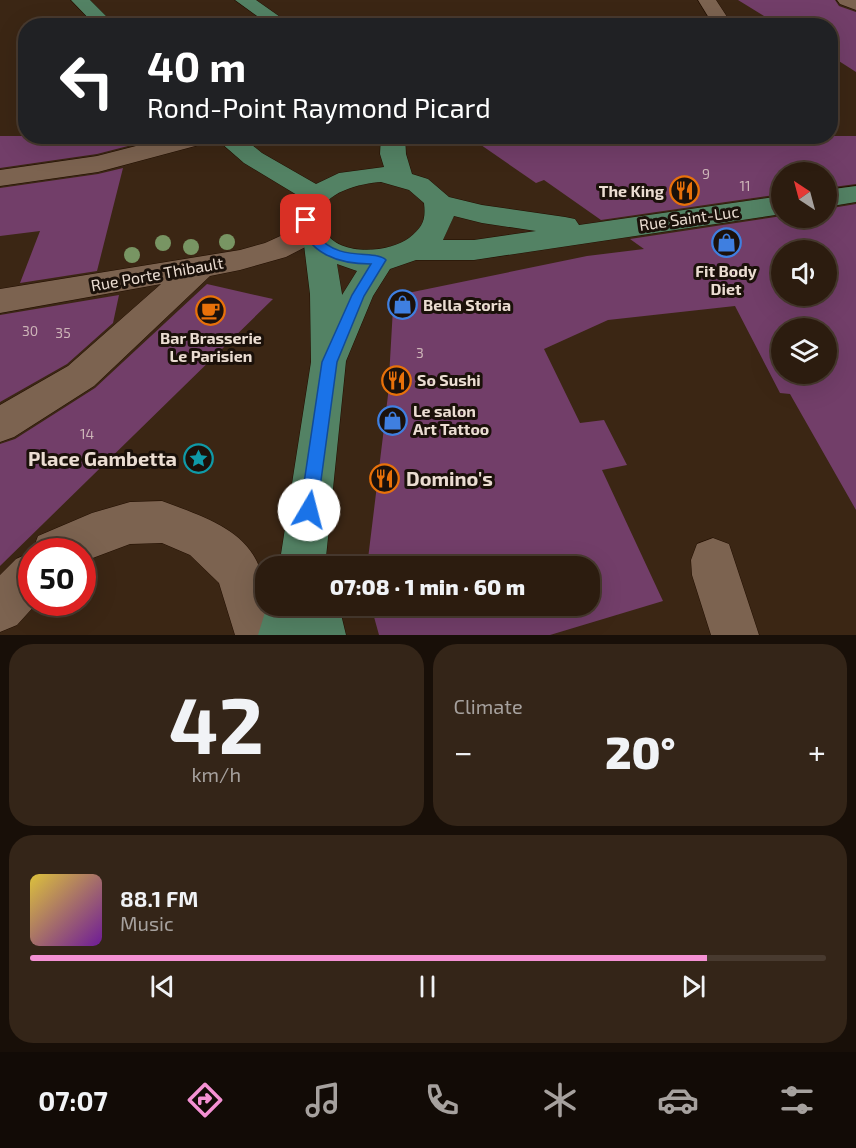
<!DOCTYPE html>
<meta charset="utf-8">
<style>
:root{--surface:#2c1c0f;--page:#342518;--text:#f1f3f6;--muted:#a6a19e;--line:#483a2f;--accent:#f491d3}
body{margin:0;font-family:"Exo 2",sans-serif;background:var(--page);color:var(--text);height:100vh;display:flex;flex-direction:column;font-size:22px;white-space:nowrap}
*{box-sizing:border-box;margin:0}
p{font-size:20px;color:var(--muted)}
.icon{flex:none;width:33px;height:33px;fill:none;stroke:currentColor;stroke-width:2;stroke-linecap:round;stroke-linejoin:round}
.map{position:relative;height:635px;overflow:hidden}
.side{display:flex;flex-direction:column;gap:9px;padding:9px;background:#180f08;flex:1}
.side>*{flex:none}
.guide{position:absolute;left:18px;top:18px;width:820px;height:126px;border-radius:24px;box-shadow:0 6px 24px #0002,0 0 0 2px var(--line);background:#202124;color:#fff;overflow:hidden}
.needle{width:39px;rotate:324deg}
.controls{position:absolute;left:771px;top:162px;display:grid;gap:12px}
.controls a{display:grid;place-items:center;width:66px;height:66px;border-radius:50%;background:var(--surface);box-shadow:0 6px 24px #0002,0 0 0 2px var(--line);font-size:30px}
.speed{position:absolute;left:18px;top:538px;display:flex;gap:12px;font-size:30px;font-weight:700;text-align:center}
.speed>*{display:grid;place-content:center;width:78px;height:78px;border-radius:50%;background:var(--surface);box-shadow:0 6px 24px #0002,0 0 0 2px var(--line);line-height:1}
.speed .limit{border:9px solid #d22;background:#fff;color:#111}
.pin{position:absolute;display:grid;place-items:center;width:51px;height:51px;color:#fff;margin:-26px;border-radius:12px;box-shadow:0 3px 9px #0006}
.me{position:absolute;width:66px;margin:-33px;rotate:8deg;stroke-linejoin:round;filter:drop-shadow(0 0 4px #0008)}
.turn{display:flex;align-items:center;gap:21px;height:126px;padding:0 30px;font-size:27px}
.turn .icon{width:78px;height:78px;stroke-width:2.5}
.turn b{display:block;font-size:42px;line-height:51px}
.big{font-size:45px;font-weight:800;line-height:1.1}
.side .card{flex:1;display:flex;flex-direction:column;justify-content:center;gap:9px;min-width:0;padding:0 21px;border-radius:24px;background:var(--page)}
.side .dial{align-items:center;gap:0}
.dial b{font-size:78px;line-height:1}
.song{display:flex;align-items:center;gap:18px}
.cover{width:72px;height:72px;border-radius:9px;background:linear-gradient(135deg,hsl(50 70% 55%),hsl(280 70% 35%))}
.played{height:6px;border-radius:3px;background:linear-gradient(90deg,var(--accent) 85%,var(--line) 85%)}
.keys{display:flex;justify-content:space-around;direction:ltr}
.heat{display:flex;justify-content:space-between;align-items:center;font-size:33px;direction:ltr}
.side .tiles{flex:1;display:grid;gap:9px;grid-template-columns:1fr 1fr}
.card:last-child{grid-column:span 2}
.trip{position:absolute;left:255px;top:556px;width:345px;height:60px;border-radius:24px;background:var(--surface);box-shadow:0 6px 24px #0002,0 0 0 2px var(--line);font-weight:800;line-height:60px;text-align:center}
.tab-bar{display:flex;height:96px;justify-content:space-around;align-items:center;background:#120b06;color:var(--muted)}
.tab-bar .icon{width:42px;height:42px}
.tab-bar .active{color:var(--accent)}
.tab-bar b{font-size:27px;color:var(--text)}
.map>svg:first-child{display:block}
.building{fill:#723e69;fill-rule:evenodd}
.lines{fill:none;stroke-linecap:round;stroke-linejoin:round}
.minor-casing{stroke:#210e00;stroke-width:1}
.major-casing{stroke:#210e00;stroke-width:1}
.minor{fill:#7c6350;fill-rule:evenodd}
.major{fill:#538264;fill-rule:evenodd}
.tree{fill:#789563}
.route{fill:#1a73e8;stroke:#114b97;stroke-width:1.5}
.labels{text-anchor:middle;stroke-width:6;stroke-linejoin:round;paint-order:stroke}
.number-label{font-size:14px;fill:#cdb5b8}
.poi-label{font-size:16px;font-weight:bold;fill:#ebddd2;stroke:#1b110a;text-anchor:start}
.street-label{font-size:16px;fill:#ebddd2;stroke:#1b110a}
.near-poi-label{font-size:20px;font-weight:bold;fill:#ebddd2;stroke:#1b110a;text-anchor:end}
</style>
<div class="map">
<svg width="856" height="635" viewBox="0 0 856 635">
<rect width="100%" height="100%" fill="#3b2614"/>
<!-- building -->
<path class="building" d="M738,0H835L839,6L856,12V72L831,56V26H780Z
M0,136H130L128,146L97,154L0,168Z
M468,136H856V184L826,188V172H782V194L601,220L544,180L536,183Z
M123,168L97,271L20,283L40,231L0,236V188L98,174Z
M856,204V510L790,394L780,393L735,306L608,320L544,349L580,423L604,420L627,465L602,470L663,601L550,635H379L371,606H590V567H367L388,395L393,308L403,294L587,256L644,249L630,239L782,216L826,218V209ZM782,250H826V296H782ZM782,328H826V374H782Z
M207,284L273,299L0,566V444L15,439L95,388Z
M119,295L113,323L67,364L0,402V315Z"/>
<g class="lines">
<defs>
<path id="minor" d="M698,0H716L733,26H714Z
M837,0H856V10L840,4Z
M175,136H217L214,141L98,172L0,186V170L97,156Z
M309,223L319,226L323,233L319,240L286,257L240,270L210,276L94,386L14,437L0,442V405L68,366L161,284L0,313V289L240,250L265,243Z
M162,501C218,522 266,536 266,606H273L283,635H235L219,583L190,555L162,543L130,544L82,562V552H32L38,536L92,513L130,502Z
M713,538L729,544L759,635H711L692,575L691,560L697,544Z
M32,552V603H37L17,625L0,632V575L16,559Z"/>
<path id="major" d="M71,0H90L116,26H96Z
M235,0H256L293,26H271Z
M213,136H241L262,153L316,184L339,173L384,167L380,154L381,136H405L406,154L412,174L428,179L449,197L482,205L565,217L575,219L579,225L782,196V214L474,260H416L390,269L373,296L346,361L325,567H279L311,362L310,294L304,245L294,227V218L302,198L244,163ZM381,182L409,190L424,203C426,220 423,227 409,238C389,253 338,257 324,230C306,196 359,183 381,182ZM454,216L482,223L536,231L474,240H443ZM337,264L357,271L342,295V294Z
M856,186V202L826,207V190Z
M267,606H339L346,635H258Z"/>
</defs>
<!-- minor casing -->
<use href="#minor" class="minor-casing"/>
<!-- major casing -->
<use href="#major" class="major-casing"/>
<!-- minor -->
<use href="#minor" class="minor"/>
<!-- major -->
<use href="#major" class="major"/>
</g>
<!-- trees -->
<g class="tree">
<circle cx="227" cy="242" r="8"/>
<circle cx="163" cy="243" r="8"/>
<circle cx="191" cy="247" r="8"/>
<circle cx="132" cy="255" r="8"/>
</g>
<!-- route -->
<path class="route" d="M306,216L310,217C313,223 313,230 317,235C338,263 376,249 386,260L364,296L337,362L317,510L315,516L309,518L303,516L300,510L322,362L352,295L371,264C339,264 307,254 300,220Z"/>
<!-- icons -->
<defs>
<symbol id="restaurant-ring" viewBox="-11 -11 22 22"><circle r="9.5" fill="#1b110a" stroke="#e8710a" stroke-width="1.5"/><path d="M-5-6h1v4h1v-4h1v4h1v-4h1v5L-1.5 .5V6h-2V.5L-5-1ZM5-6V6H3V1.5H1.5Q1.5-4 5-6Z" fill="#e8710a"/></symbol>
<symbol id="shop-ring" viewBox="-11 -11 22 22"><circle r="9.5" fill="#1b110a" stroke="#3f7fe0" stroke-width="1.5"/><path d="M-5-2.5h2.3a2.7 3.5 0 0 1 5.4 0H5L5.5 6h-11ZM-1.5-2.5h3a1.5 2.3 0 0 0-3 0Z" fill="#3f7fe0"/></symbol>
<symbol id="cafe-ring" viewBox="-11 -11 22 22"><circle r="9.5" fill="#1b110a" stroke="#e8710a" stroke-width="1.5"/><path d="M-5.5-4.5H6V0H3Q3 3.5 0 3.5H-2.5Q-5.5 3.5-5.5 0ZM3-3.2v2h1.7v-2ZM-6 4.5H4V6H-6Z" fill="#e8710a"/></symbol>
<symbol id="sight-ring" viewBox="-11 -11 22 22"><circle r="9.5" fill="#1b110a" stroke="#0f9aa8" stroke-width="1.5"/><path d="M0-6L1.8-2.2L6-1.7L2.9 1.2L3.7 5.4L0 3.3L-3.7 5.4L-2.9 1.2L-6-1.7L-1.8-2.2Z" fill="#0f9aa8"/></symbol>
</defs>
<g fill-rule="evenodd">
<use href="#restaurant-ring" x="668" y="174" width="33" height="33"/>
<use href="#shop-ring" x="710" y="226" width="33" height="33"/>
<use href="#shop-ring" x="386" y="288" width="33" height="33"/>
<use href="#cafe-ring" x="194" y="294" width="33" height="33"/>
<use href="#restaurant-ring" x="380" y="364" width="33" height="33"/>
<use href="#shop-ring" x="376" y="404" width="33" height="33"/>
<use href="#sight-ring" x="182" y="442" width="33" height="33"/>
<use href="#restaurant-ring" x="368" y="462" width="33" height="33"/>
</g>
<g class="labels">
<!-- number labels -->
<g class="number-label">
<text x="706" y="179">9</text>
<text x="745" y="191">11</text>
<text x="30" y="336">30</text>
<text x="63" y="338">35</text>
<text x="420" y="358">3</text>
<text x="87" y="439">14</text>
</g>
<!-- poi labels -->
<g class="poi-label">
<text x="664" y="197" text-anchor="end">The King</text>
<text x="726" y="277" text-anchor="middle">Fit Body<tspan x="726" dy="18">Diet</tspan></text>
<text x="423" y="311">Bella Storia</text>
<text x="211" y="344" text-anchor="middle">Bar Brasserie<tspan x="211" dy="18">Le Parisien</tspan></text>
<text x="417" y="386">So Sushi</text>
<text x="413" y="417">Le salon<tspan x="413" dy="18">Art Tattoo</tspan></text>
</g>
<!-- street labels -->
<g class="street-label">
<text transform="translate(689 218) rotate(-8)" y="6">Rue Saint-Luc</text>
<text transform="translate(157 274) rotate(-10)" y="6">Rue Porte Thibault</text>
</g>
<!-- near-poi labels -->
<g class="near-poi-label">
<text x="177" y="466">Place Gambetta</text>
<text x="406" y="486" text-anchor="start">Domino's</text>
</g>
</g>
</svg>
<div class="controls">
<a><svg class="needle" viewBox="-14 -14 28 28"><path d="M0-13l5 13h-10z" fill="#e53935"/><path d="M0 13l5-13h-10z" fill="#a6a19e"/></svg></a>
<a><svg class="icon" aria-label="sound" viewBox="0 0 24 24"><path d="M4 9h4l5-4v14l-5-4H4zM17 9q2 3 0 6"/></svg></a>
<a><svg class="icon" aria-label="layers" viewBox="0 0 24 24"><path d="M12 4l9 5-9 5-9-5zM3 14l9 5 9-5"/></svg></a>
</div>
<div class="speed"><div class="limit">50</div></div>
<div class="pin" style="left:306px;top:220px;background:#d93025"><svg class="icon" aria-label="arrive" viewBox="0 0 24 24"><path d="M6 21V4h12l-3 4 3 4H6"/></svg></div>
<svg class="me" style="left:309px;top:510px" viewBox="-20 -20 40 40"><circle r="19" fill="#fff"/><path d="M0-13L10 11 0 6-10 11z" fill="#1a73e8"/></svg>
<div class="trip">07:08 · 1 min · 60 m</div>
<div class="guide">
<div class="turn"><svg class="icon" aria-label="left" viewBox="0 0 24 24"><path d="M17 20v-9H6M10 6l-5 5 5 5"/></svg><div><b>40 m</b>Rond-Point Raymond Picard</div></div>
</div>
</div>
<section class="side">
<div class="tiles">
<div class="card dial"><b>42</b><p>km/h</p></div>
<div class="card"><p>Climate</p>
<div class="heat"><a>−</a><b class="big">20°</b><a>+</a></div>
</div>
<div class="card">
<div class="song"><i class="cover"></i><div><b>88.1 FM</b><p>Music</p></div></div>
<div class="played"></div>
<div class="keys"><svg class="icon" aria-label="previous" viewBox="0 0 24 24"><path d="M18 5L8 12l10 7zM5 5v14"/></svg><svg class="icon" aria-label="pause" viewBox="0 0 24 24"><path d="M8 5v14M16 5v14"/></svg><svg class="icon" aria-label="next" viewBox="0 0 24 24"><path d="M6 5l10 7-10 7zM19 5v14"/></svg></div>
</div>
</div>
</section>
<nav class="tab-bar">
<b>07:07</b>
<svg class="icon active" aria-label="directions" viewBox="0 0 24 24"><path d="M12 3l9 9-9 9-9-9zM9 14v-3h6M13 9l2 2-2 2"/></svg>
<svg class="icon" aria-label="music" viewBox="0 0 24 24"><path d="M9 18V5l10-2v13"/><circle cx="6" cy="18" r="3"/><circle cx="16" cy="16" r="3"/></svg>
<svg class="icon" aria-label="phone" viewBox="0 0 24 24"><path d="M5 4h4l2 5-3 2q2 4 5 5l2-3 5 2v4C11 20 4 13 5 4z"/></svg>
<svg class="icon" aria-label="climate" viewBox="0 0 24 24"><path d="M12 3v18M4 7l16 10M4 17L20 7"/></svg>
<svg class="icon" aria-label="car" viewBox="0 0 24 24"><path d="M5 17H2v-5l4-1 3-4h7l3 4 3 1v5h-3M9 17h6M6 11h13"/><circle cx="7" cy="17" r="2"/><circle cx="17" cy="17" r="2"/></svg>
<svg class="icon" aria-label="filters" viewBox="0 0 24 24"><path d="M4 7h16M4 17h16"/><circle cx="9" cy="7" r="2"/><circle cx="15" cy="17" r="2"/></svg>
</nav>
